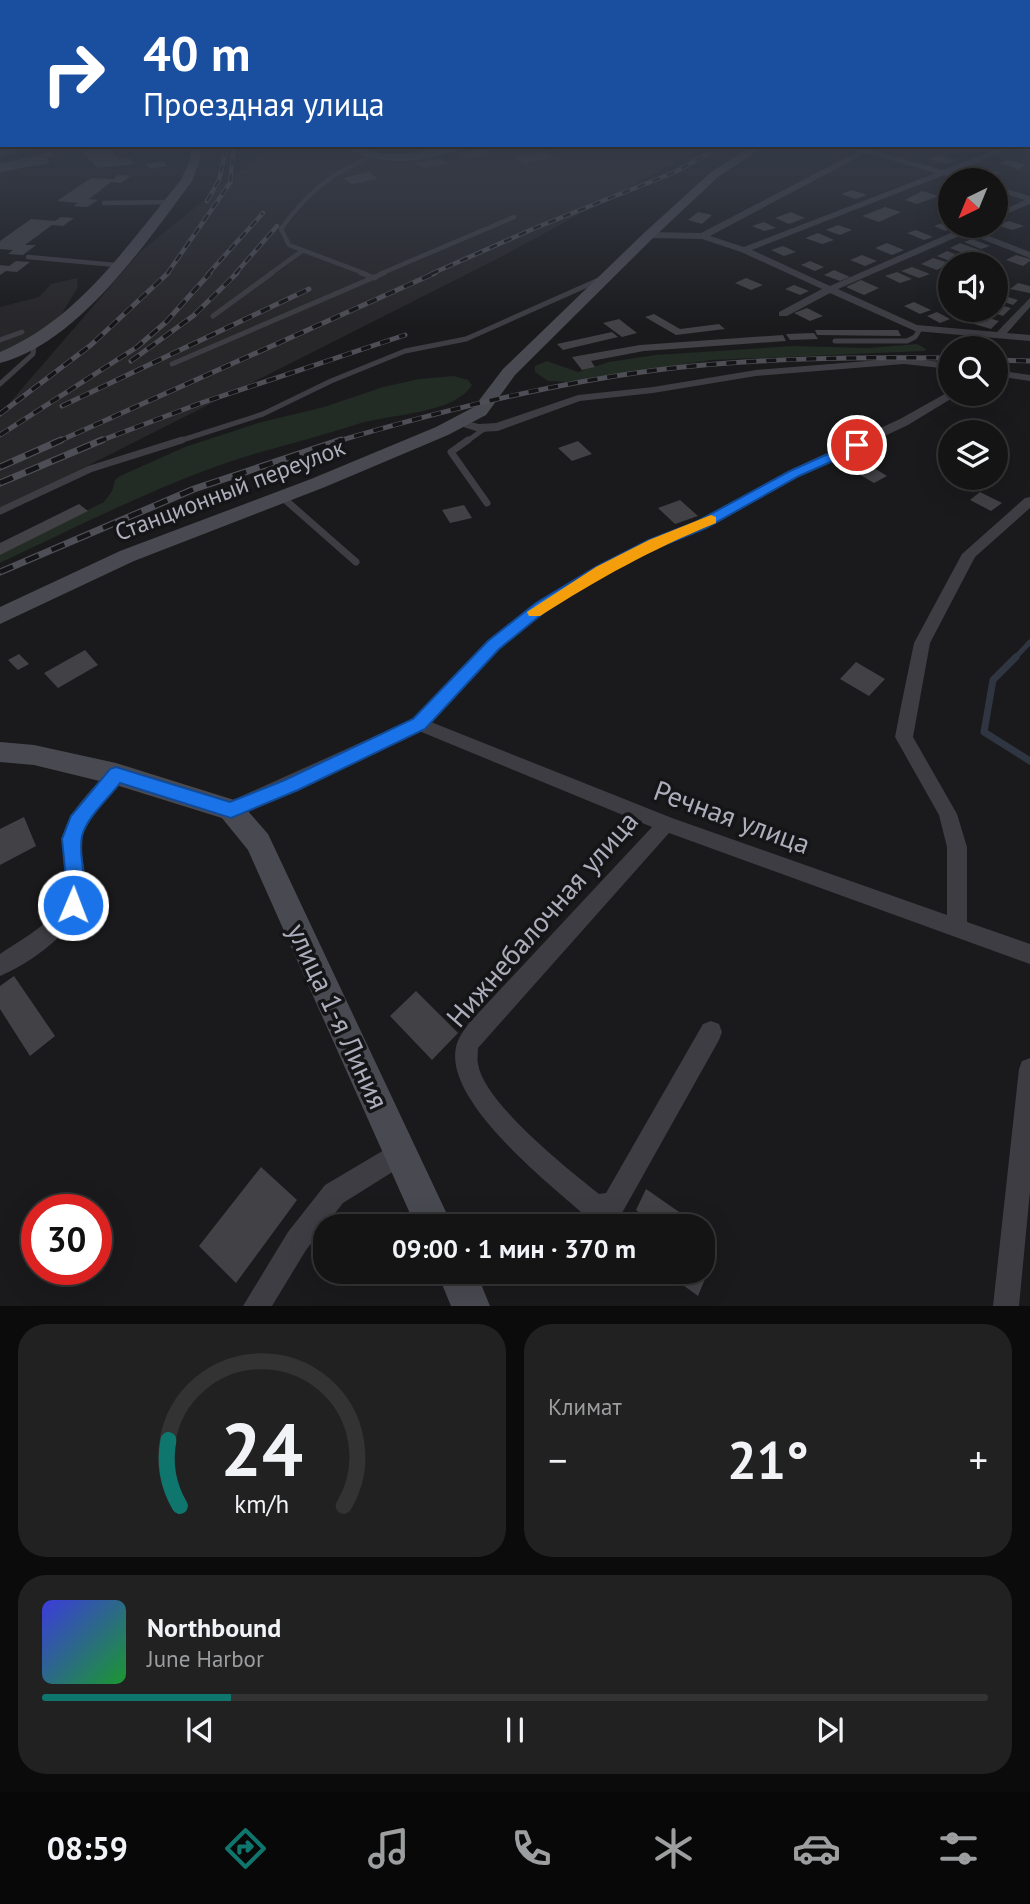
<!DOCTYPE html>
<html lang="ru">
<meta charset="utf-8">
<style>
:root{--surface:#141415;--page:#212122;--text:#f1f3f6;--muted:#9d9ea0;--line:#333334;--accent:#0f766e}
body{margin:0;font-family:"PT Sans",sans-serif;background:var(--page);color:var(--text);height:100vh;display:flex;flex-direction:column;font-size:26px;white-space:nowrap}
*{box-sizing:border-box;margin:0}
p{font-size:23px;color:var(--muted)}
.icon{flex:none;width:38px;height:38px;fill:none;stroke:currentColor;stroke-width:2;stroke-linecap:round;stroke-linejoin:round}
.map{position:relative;height:1306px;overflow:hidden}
.drawer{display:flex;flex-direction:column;gap:18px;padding:18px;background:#0b0b0c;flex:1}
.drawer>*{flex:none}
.banner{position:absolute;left:0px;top:0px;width:1031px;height:147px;box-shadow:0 7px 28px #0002,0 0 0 2px var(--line);background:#1a4fa0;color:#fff;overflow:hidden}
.needle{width:46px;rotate:223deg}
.buttons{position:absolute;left:938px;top:168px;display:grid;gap:14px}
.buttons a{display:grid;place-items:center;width:70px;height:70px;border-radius:50%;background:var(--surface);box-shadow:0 7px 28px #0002,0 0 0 2px var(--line);font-size:35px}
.speed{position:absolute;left:21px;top:1194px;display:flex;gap:14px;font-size:35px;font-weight:700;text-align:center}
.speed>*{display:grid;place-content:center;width:91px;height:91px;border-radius:50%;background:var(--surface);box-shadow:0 7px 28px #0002,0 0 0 2px var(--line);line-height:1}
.speed .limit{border:10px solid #d22;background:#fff;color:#111}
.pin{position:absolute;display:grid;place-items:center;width:60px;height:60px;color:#fff;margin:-30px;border:4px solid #fff;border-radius:50%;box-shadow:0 2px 7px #0007}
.me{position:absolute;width:77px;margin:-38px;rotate:1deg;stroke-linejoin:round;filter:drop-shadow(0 0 5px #0008)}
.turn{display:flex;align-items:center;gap:24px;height:147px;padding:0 28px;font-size:32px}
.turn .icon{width:91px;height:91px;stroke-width:2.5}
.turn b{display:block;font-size:49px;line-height:60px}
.big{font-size:52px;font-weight:600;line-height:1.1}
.drawer .widget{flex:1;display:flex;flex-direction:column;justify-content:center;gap:10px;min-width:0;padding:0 24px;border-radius:28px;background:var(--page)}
.drawer .dial{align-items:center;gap:0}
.dial svg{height:182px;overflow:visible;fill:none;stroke:var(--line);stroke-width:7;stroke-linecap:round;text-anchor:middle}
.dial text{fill:var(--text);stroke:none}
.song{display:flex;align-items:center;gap:21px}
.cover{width:84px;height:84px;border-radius:10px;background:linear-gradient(135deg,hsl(240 70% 55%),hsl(130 70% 35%))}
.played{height:7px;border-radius:4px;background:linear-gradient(90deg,var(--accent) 20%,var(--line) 20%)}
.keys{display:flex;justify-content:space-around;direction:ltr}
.heat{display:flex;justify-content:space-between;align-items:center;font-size:38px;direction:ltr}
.drawer .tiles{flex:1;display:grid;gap:18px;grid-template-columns:1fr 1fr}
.widget:last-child{grid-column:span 2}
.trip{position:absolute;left:313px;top:1214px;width:402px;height:70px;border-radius:28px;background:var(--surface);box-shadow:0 7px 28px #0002,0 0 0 2px var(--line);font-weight:600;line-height:70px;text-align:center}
.tabs{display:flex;height:112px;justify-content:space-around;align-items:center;background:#080808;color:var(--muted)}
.tabs .icon{width:49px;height:49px}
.tabs .selected{color:var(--accent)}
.tabs b{font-size:32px;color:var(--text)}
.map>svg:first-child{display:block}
.built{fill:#272629}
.green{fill:#222b24}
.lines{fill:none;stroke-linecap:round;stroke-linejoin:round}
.stream-far1{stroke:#303641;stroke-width:5}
.stream{stroke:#303641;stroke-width:7}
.building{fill:#424246}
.lane-far2{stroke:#3d3d43;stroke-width:4.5}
.lane-far1{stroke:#3d3d43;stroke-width:5}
.lane{stroke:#3d3d43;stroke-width:7}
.street{fill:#3d3d43;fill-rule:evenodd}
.secondary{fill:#494951;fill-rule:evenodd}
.primary{fill:#575760;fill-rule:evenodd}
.rail-far2-casing{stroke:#4e4e56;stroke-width:4.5}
.rail-far1-casing{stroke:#4e4e56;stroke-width:5}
.rail-casing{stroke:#4e4e56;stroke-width:7}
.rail-far2{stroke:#151517;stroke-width:2.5;stroke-dasharray:8;stroke-linecap:butt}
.rail-far1{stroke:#151517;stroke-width:3.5;stroke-dasharray:10;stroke-linecap:butt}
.rail{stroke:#151517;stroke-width:4.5;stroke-dasharray:14;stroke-linecap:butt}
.route{fill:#1a73e8;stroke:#114b97;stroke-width:2}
.slow{fill:#f59e0b}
.labels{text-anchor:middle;stroke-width:7;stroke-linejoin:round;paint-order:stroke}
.street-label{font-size:24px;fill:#adaebc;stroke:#151517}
.near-street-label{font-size:28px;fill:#adaebc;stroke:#151517}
</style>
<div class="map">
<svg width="1030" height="1306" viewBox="0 0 1030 1306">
<rect width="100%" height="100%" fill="#1a1a1c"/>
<!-- built -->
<path class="built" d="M272,145H707L499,258L0,510V414L140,252Z
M77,278L78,287L60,317L28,340L0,352V307L39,297L51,284Z"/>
<!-- green -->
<path class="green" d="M917,344L926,349L925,351L712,360L566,382L548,381L535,372V366L547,361L578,372L609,362L655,355L794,346L868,348Z
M454,376L468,380L472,385C455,414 389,414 358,424C312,439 266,449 220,465C145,492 72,529 0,563V553L104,502L112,491L115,480L120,476L185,447L258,423L324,407L383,387L419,379Z"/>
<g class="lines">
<!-- stream-far1 -->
<path class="stream-far1" d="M1014,659L1030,642"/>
<!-- stream -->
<path class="stream" d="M1016,657L993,680L984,732L1030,761"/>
</g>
<!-- building -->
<path class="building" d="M99,145H117L109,148L119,160L129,158L134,164L97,168L81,149Z
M482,148L492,154L468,159L458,154Z
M544,151L555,157L525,164L514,158Z
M51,152L54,156L46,157L50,163L0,172V164Z
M938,155L956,160L947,164L929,159Z
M439,158L448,163L424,168L415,163Z
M1008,160L1026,165L1018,169L999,163Z
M162,161L168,166L151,169L145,164Z
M984,168L1000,173L988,177L973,172Z
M369,172L378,179L352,184L343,178Z
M118,175L130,176L121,183L111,182L89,199L98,200L87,207L73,206L78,203L57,201L91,178L113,179Z
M852,190L867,195L856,199L841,194Z
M922,191L939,196L917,204L905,200Z
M885,207L901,212L879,222L862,216Z
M698,212L712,215L702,224L688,220Z
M791,212L805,218L789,224L775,218Z
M61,217L74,218L63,226L52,225L25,245H36L23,255L8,254L13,250L0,249V241L31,219L55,221Z
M948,221L950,226H957L945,231L934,226Z
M1009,221L1024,226L1012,230L997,225Z
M764,222L776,228L764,231L752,226Z
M838,225L852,230L840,235L826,230Z
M916,230L933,237L924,240L907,233Z
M818,233L834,240L822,244L805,238Z
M972,239L990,246L981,249L964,242Z
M887,243L904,250L892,255L875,248Z
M960,243L985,252L974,257L950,248Z
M783,246L796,252L784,256L771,250Z
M947,251L965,258L955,263L937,256Z
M862,255L877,261L865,266L850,260Z
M1016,255L1030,259V261L1023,266L1006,260Z
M933,258L949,263L937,270L921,264Z
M16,261L30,262L17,272L6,271L0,275V265L9,266Z
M810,261L824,267L815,271L801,265Z
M912,267L930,274L919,278L901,271Z
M834,270L850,277L840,281L824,275Z
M897,272L912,279L900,283L885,276Z
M746,278L763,285L751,290L735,283Z
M861,280L879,288L864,295L846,287Z
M1018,283L1030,286V293L1010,289Z
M794,285L809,291L800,295L785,289Z
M998,294L1018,300L1013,305L996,299Z
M914,302L931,310L920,314L904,306Z
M996,304L1011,308L1003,316L986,310H996Z
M807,308L823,316L810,321L794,313Z
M937,312L950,319L940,323L927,316Z
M654,314L680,329L719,324L725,329L676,335L645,317Z
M982,316L999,321L991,329L974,324Z
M619,319L637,333L622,337L603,323Z
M815,330H898L901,336L817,335Z
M612,332L618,337L563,350L557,344Z
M814,333L818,339L790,340L786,334Z
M783,335L786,341L644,351L591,361L595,367L582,370L572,357L640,345Z
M578,441L592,454L572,461L558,448Z
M857,462L869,470L874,468L887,476L874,483L847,467Z
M980,492L1002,503L991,511L970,500Z
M680,500L698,516L675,524L658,508Z
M79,504L88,511L0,555V543Z
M464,505L472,518L450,523L442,510Z
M85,650L98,665L58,688L44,673Z
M19,654L29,664L18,670L8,660Z
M856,662L885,679L869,696L840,679Z
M24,817L36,846L0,865V829Z
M14,976L55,1036L30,1056L0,1009V986Z
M416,991L458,1033L432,1060L390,1016Z
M261,1167L297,1200L236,1283L199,1246Z
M646,1189L682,1214L676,1227H648L650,1221L636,1210Z
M704,1250L714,1257L698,1296L665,1272H704Z"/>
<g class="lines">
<!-- lane-far2 -->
<path class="lane-far2" d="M104,203L169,202
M28,257L116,265
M270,274L302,251
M366,274L289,245L281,229C306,194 331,173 371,157
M380,274L514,217"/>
<!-- lane-far1 -->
<path class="lane-far1" d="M361,273L375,278
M213,316L272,273
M0,340L22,332
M835,341H907L915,337L920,329
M172,364L384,273
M0,384L33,354L34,345
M176,442L263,414L331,381L405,351L466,339L603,278
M466,442L484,429"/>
<!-- lane -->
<path class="lane" d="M468,440L451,452L487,503
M282,497L356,562
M0,511L90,469L182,440"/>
<!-- street -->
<path class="street" d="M39,145H56L0,156V152Z
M845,145L865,148L878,145L872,150L943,170L1008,145H1018L951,173L972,180L944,175L752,250L830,286L962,228L979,226L973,230L1030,252V258L966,233L838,289L917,325L997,332L1030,298V307L1007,333L1030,335V341L915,331L830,293L787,316H779V312L822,289L741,252L702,239L649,238L645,235L649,232L701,233L859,151ZM866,153L936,173L744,247L710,236Z
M996,186L1030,196V204L996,218V213L1025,200L996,191Z
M904,358L950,363V369L904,364L756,376L653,393L580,401L498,431L479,432L451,423L457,419L479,424L496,423L578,395L653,387L756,370Z
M996,370L1030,375V381L996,376Z
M950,391V394H959L908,425L800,476L706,528L659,546L606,573L547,610L499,649L431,722L672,818L947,915V847L939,815L895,737L901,706L914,643L962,554L1025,498L1030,497V508L975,557L930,643L913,737L957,814L967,847V922L1030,944V964L669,833L478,1048C478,1053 477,1059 478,1064C484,1103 568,1169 599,1194L606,1193L703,1024L711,1021L719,1024L722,1032L719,1040L622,1213L595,1220L586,1216C549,1184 444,1101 456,1047C458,1038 464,1030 469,1023L652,827L419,731L238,816L231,818L224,816L222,810L224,804L413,719L487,641L537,602L596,567L649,540L696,522L790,470L900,419Z
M116,767L122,769L125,774L122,779C109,795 89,811 83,831C78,849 86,867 86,886C87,924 32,963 0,976V954C28,935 70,916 66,877C64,861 60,845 65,829C74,805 94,788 110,769Z
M1030,1058V1191L1019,1306H993L1019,1069L1022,1061Z
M401,1140L410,1143L413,1152L410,1161L343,1203L306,1250L272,1306H243L288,1232L325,1185Z"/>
<!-- secondary -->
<path class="secondary" d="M192,145H202L199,163L192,181C146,243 78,343 0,363V352C79,319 128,244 181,180L189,163Z
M753,145H766L718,177L653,238L515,375L486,415L448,435L325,487L134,561L0,624V607L120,551L311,479L436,427L474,407L503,369L645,232L710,173Z
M0,742L34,745L116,763L231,799L240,802L268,834L453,1227H416L248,850L222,818L116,785L34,765L0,762Z
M437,1272H476L490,1306H451Z"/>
<!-- primary -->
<path class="primary" d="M345,145C360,145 372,154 388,154C415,156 440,145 466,145C440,163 370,169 345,145Z"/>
<defs>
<path id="rail-far2" d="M207,201L219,180L226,149
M167,274L230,183L234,145
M208,274L263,213
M235,274L277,226
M431,274L535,228L675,172L723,145"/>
<path id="rail-far1" d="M996,360L1030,361
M131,361L193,316L237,273
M62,406L309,289
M0,414L91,345L168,273
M0,435L137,347L166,322L210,273
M57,442L435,273
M97,442L201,403L405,335
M335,442C440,411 548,384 657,370C754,358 853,357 950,358"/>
<path id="rail" d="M0,467L61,440
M0,483L102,440
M0,572L194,489L341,440"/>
</defs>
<!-- rail-far2 casing -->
<use href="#rail-far2" class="rail-far2-casing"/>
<!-- rail-far1 casing -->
<use href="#rail-far1" class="rail-far1-casing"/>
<!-- rail casing -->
<use href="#rail" class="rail-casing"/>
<!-- rail-far2 -->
<use href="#rail-far2" class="rail-far2"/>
<!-- rail-far1 -->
<use href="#rail-far1" class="rail-far1"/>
<!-- rail -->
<use href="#rail" class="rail"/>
</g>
<!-- sky -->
<linearGradient id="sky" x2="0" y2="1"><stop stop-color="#0e0e0f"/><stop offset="0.44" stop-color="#383e4b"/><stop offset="1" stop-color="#383e4b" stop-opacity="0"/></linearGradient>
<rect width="1030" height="328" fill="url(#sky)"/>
<!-- route -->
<path class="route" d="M857,441L862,442V448L799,476L706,528L659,547L606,573L547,610L499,649L425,729L298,790L231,818L120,783C108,799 87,817 82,836C77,861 92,886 80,911L73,914L66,911L63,905L67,889L62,839L71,816L110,769L116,767L230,802L285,780L413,719L488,641L536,603L596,567L649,540L696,522L790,471Z"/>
<!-- slow -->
<path class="slow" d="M711,515L716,517V523C650,550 600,578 540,616H529L527,612L596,567L649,540Z"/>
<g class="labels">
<!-- street labels -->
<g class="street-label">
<text transform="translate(230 490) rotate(-21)" y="8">Станционный переулок</text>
</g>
<!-- near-street labels -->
<g class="near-street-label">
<text transform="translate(732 817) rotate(20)" y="10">Речная улица</text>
<text transform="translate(542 919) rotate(-49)" y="10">Нижнебалочная улица</text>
<text transform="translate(338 1016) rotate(65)" y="10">улица 1-я Линия</text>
</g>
</g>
</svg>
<div class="buttons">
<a><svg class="needle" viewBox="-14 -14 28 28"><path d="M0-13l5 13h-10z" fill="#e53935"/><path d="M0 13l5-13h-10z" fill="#9d9ea0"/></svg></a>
<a><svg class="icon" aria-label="sound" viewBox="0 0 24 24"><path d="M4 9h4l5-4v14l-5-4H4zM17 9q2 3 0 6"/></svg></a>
<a><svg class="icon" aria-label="search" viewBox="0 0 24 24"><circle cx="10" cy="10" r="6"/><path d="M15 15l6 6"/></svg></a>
<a><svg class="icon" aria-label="layers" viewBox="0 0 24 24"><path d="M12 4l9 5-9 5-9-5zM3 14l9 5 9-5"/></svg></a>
</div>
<div class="speed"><div class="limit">30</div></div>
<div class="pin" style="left:857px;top:445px;background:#d93025"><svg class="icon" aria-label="arrive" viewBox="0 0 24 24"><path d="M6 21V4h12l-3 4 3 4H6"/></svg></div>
<svg class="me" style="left:73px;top:905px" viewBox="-20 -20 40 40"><circle r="17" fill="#1a73e8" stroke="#fff" stroke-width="3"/><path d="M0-11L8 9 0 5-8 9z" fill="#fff"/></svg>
<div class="trip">09:00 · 1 мин · 370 m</div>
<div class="banner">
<div class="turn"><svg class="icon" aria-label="right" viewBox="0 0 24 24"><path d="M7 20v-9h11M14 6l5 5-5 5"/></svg><div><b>40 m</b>Проездная улица</div></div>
</div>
</div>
<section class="drawer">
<div class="tiles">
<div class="widget dial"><svg viewBox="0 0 100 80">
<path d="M14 69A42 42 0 1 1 86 69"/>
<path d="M14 69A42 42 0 0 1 9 40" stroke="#0f766e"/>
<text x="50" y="56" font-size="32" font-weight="700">24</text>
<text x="50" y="72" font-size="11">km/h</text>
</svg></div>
<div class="widget"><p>Климат</p>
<div class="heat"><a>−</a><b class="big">21°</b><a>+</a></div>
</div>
<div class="widget">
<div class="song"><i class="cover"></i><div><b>Northbound</b><p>June Harbor</p></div></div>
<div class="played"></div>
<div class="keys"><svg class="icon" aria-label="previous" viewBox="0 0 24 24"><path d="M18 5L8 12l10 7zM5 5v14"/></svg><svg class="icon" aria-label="pause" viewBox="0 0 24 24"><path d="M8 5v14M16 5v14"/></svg><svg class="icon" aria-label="next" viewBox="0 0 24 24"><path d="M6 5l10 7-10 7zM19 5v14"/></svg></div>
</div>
</div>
</section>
<nav class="tabs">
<b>08:59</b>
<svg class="icon selected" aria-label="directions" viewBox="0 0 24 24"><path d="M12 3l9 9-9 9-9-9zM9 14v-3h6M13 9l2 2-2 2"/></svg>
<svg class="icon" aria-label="music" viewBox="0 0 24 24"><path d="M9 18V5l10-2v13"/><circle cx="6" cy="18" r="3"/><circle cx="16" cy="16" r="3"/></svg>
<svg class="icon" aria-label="phone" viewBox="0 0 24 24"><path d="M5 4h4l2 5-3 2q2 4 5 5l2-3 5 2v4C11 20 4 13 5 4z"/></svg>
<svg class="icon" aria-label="climate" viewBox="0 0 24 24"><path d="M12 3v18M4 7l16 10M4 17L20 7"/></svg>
<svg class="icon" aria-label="car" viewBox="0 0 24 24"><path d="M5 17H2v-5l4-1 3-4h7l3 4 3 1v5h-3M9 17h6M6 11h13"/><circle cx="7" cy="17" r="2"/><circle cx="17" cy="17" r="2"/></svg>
<svg class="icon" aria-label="filters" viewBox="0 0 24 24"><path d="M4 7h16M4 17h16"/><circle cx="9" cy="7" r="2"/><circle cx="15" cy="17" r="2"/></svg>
</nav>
